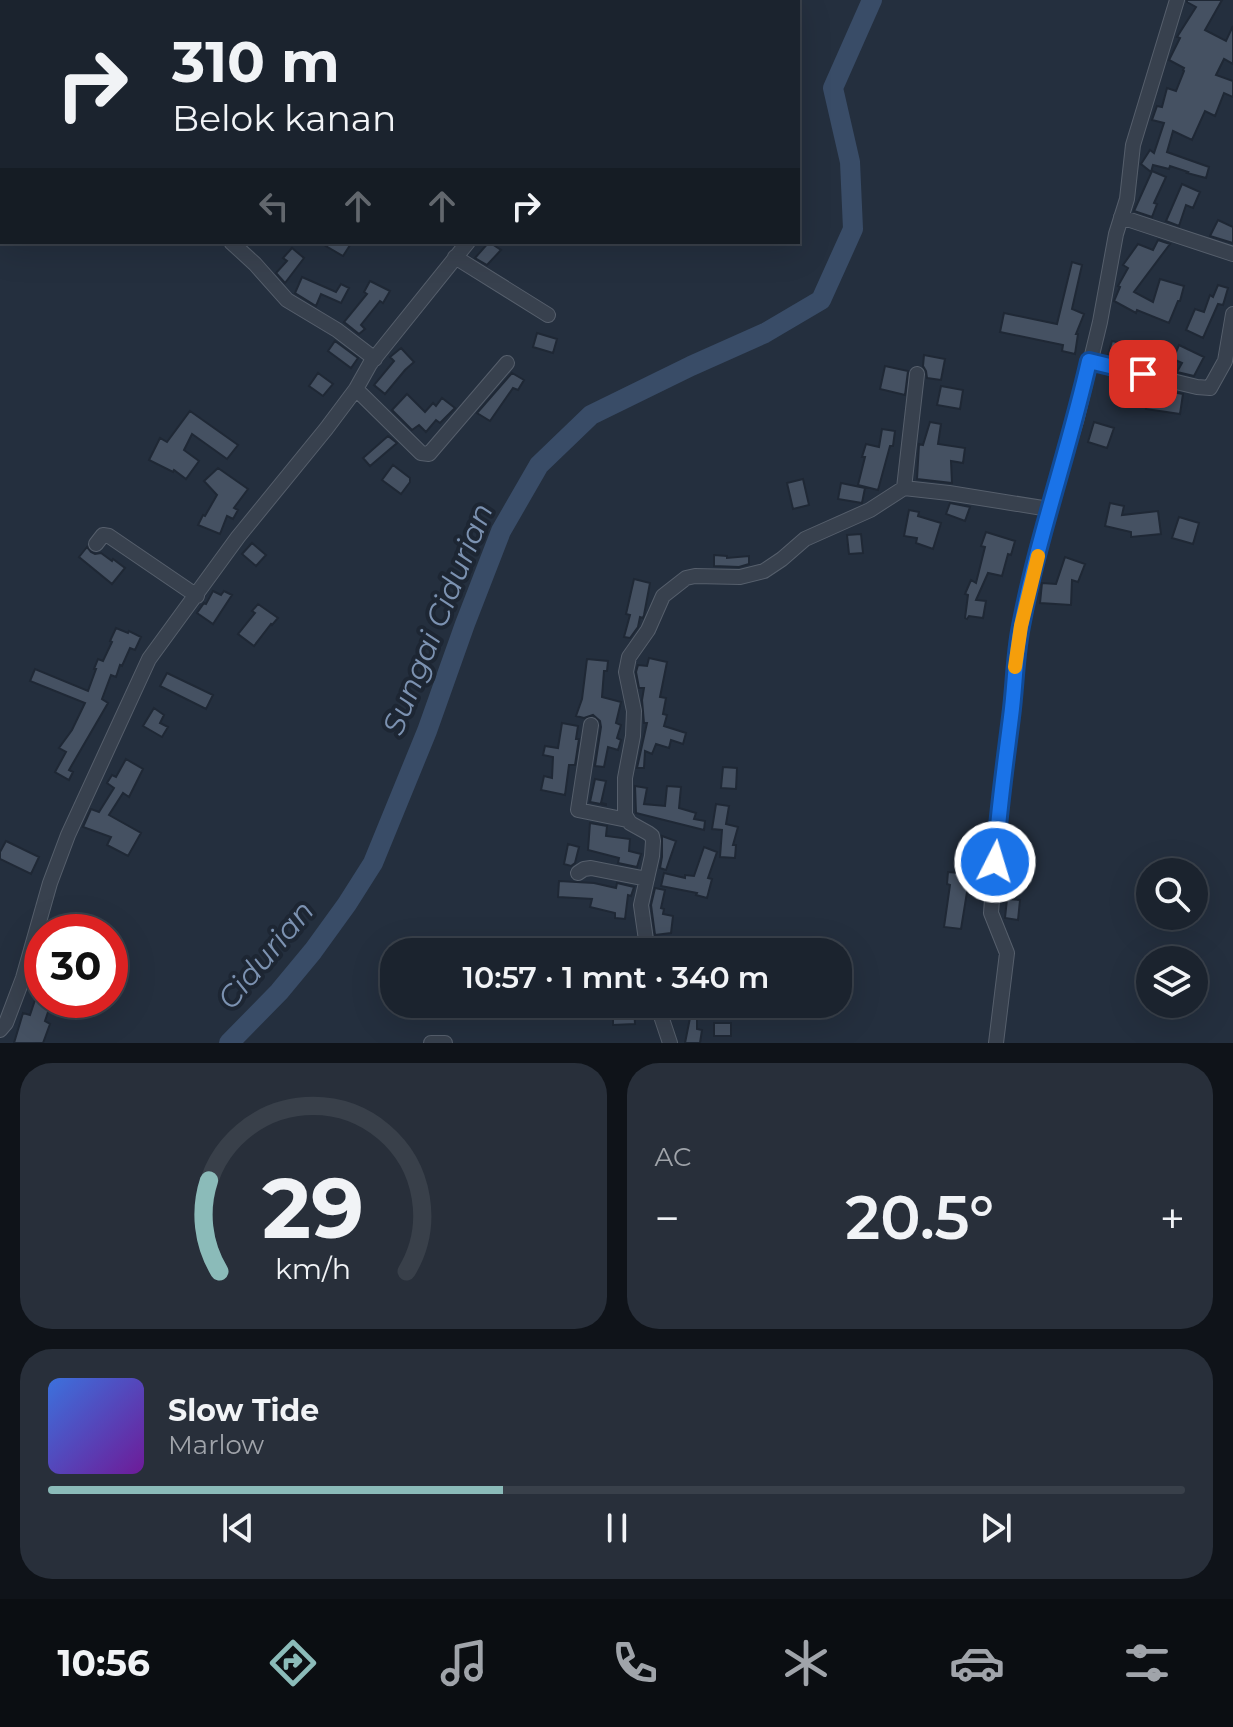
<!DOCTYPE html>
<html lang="id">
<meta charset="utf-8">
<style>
:root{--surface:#1b232e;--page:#282f3a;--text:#f1f3f6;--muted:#a0a4aa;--line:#39404a;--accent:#8bbbb9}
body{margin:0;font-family:Montserrat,sans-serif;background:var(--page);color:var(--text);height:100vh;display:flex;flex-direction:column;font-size:30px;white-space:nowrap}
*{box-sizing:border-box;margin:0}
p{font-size:26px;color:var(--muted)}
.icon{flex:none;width:44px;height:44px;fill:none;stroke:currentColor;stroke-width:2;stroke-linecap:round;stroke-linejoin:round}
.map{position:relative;height:1043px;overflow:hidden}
.panel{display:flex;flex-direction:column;gap:20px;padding:20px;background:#0f1319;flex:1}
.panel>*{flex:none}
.hud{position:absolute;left:0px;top:0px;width:800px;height:244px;box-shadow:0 8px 32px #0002,0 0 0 2px var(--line);background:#1b232e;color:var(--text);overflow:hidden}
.fabs{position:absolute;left:1136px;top:858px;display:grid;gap:16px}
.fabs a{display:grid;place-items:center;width:72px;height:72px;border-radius:50%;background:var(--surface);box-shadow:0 8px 32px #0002,0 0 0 2px var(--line);font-size:40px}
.speed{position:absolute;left:24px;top:914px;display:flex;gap:16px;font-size:40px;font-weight:700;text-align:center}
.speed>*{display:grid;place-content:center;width:104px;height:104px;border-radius:50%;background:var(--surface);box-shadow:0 8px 32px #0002,0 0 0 2px var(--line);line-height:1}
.speed .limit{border:12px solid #d22;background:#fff;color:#111}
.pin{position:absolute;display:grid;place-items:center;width:68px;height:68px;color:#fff;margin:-34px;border-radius:16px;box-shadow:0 4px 12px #0006}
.me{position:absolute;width:88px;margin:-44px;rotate:5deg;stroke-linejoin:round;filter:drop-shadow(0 0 6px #0008)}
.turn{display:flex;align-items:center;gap:28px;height:168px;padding:0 40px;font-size:36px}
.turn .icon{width:104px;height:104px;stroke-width:2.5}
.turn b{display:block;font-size:56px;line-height:68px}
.lanes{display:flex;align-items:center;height:76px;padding:0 40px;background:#0003;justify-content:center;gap:40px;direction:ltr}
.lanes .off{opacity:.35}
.big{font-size:60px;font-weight:600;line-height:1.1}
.panel .widget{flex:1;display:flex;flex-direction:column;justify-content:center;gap:12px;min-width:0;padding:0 28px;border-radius:32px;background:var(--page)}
.panel .dial{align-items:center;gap:0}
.dial svg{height:208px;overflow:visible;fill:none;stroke:var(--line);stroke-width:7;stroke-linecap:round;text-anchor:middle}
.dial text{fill:var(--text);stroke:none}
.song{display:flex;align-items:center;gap:24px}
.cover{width:96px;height:96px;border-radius:12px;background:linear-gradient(135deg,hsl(220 70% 55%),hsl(280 70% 35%))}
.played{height:8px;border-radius:4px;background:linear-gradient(90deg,var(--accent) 40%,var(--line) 40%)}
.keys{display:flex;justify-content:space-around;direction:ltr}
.heat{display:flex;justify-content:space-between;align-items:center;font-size:44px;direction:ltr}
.panel .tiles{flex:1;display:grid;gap:20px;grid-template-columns:1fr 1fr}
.widget:last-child{grid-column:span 2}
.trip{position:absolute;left:380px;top:938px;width:472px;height:80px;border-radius:32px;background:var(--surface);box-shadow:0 8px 32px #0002,0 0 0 2px var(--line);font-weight:600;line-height:80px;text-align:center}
.menu{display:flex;height:128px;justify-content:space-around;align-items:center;background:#0b0e12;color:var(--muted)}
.menu .icon{width:56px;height:56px}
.menu .current{color:var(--accent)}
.menu b{font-size:36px;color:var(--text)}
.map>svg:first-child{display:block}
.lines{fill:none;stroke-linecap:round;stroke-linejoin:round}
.river{stroke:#394c67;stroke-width:20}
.building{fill:#455162;stroke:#1f2835;stroke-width:2}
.minor-casing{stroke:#565f6c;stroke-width:16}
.minor{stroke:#38414e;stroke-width:14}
.route-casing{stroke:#114b97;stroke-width:20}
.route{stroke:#1a73e8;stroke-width:14}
.slow{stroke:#f59e0b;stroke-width:14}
.labels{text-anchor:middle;stroke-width:8;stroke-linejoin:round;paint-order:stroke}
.water-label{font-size:30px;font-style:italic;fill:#7c92b1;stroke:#1d2633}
</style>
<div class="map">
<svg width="1233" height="1043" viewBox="0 0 1233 1043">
<rect width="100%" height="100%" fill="#242f3e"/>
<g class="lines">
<!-- river -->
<path class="river" d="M229,1043L279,992L313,951L347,904L373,863L427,731L465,624L501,531L539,465L591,415L691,366L765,333L821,300L853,229L850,162L833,88L872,0"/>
</g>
<!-- building -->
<path class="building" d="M1187,0H1222L1205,30L1226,41L1233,26V64L1224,59L1216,75L1233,81V97L1224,93L1215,116L1205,111L1192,140L1173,131L1167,152L1209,167L1206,178L1187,173L1188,172L1170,166L1169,169L1153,165L1151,172L1141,164L1150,150L1154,153L1164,123L1152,120L1157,106L1162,107L1167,88L1176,91L1184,71L1183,70L1184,68L1169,60L1180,38L1177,37L1196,7L1187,2Z
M1152,171L1166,177L1154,203L1157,204L1152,217L1134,211Z
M1182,184L1200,192L1193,208L1186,205L1179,226L1166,221Z
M1218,220L1233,227V243L1210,236Z
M1158,240L1170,244L1134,292L1153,302L1160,279L1184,286L1180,301H1178L1169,323L1137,310L1136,313L1114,301L1120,287L1118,286L1128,268L1123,265L1138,244L1153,250Z
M319,242H352L343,256Z
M489,242L501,250L487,265L475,258Z
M292,248L304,258L285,283L276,273L287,261L283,258Z
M1072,262L1082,265L1072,309L1084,314L1076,334H1078L1075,354L1062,351L1063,345L1000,332L1004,313L1057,324Z
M302,277L336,292L341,284L349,288L341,303L321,294L316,306L295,293Z
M370,281L390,291L383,303L380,301L361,325L365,329L359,334L344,322L367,294L364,292Z
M1218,285L1228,288L1223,305L1218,304L1203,338L1186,330L1195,309L1204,312L1210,295L1213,297Z
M537,333L557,339L553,353L533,347Z
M335,341L358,358L351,368L328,351Z
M1112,341L1134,346L1131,361L1108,355Z
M1179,345L1204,357L1194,376L1177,372L1182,363L1173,359Z
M401,348L414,362L405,370L385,394L374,385L394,361L390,357Z
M924,355L945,359L941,380L927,378L926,371L923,366Z
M885,366L908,371L905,395L880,389Z
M318,373L333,384L323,396L309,386Z
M512,373L524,380L518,390L513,388L490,421L477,413Z
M1119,385L1135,391L1130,405L1114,400Z
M941,386L963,390L960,409L937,405Z
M1150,388L1183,394L1180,414L1146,409Z
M407,394L425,412L433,403L436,406L442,398L455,408L440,423L436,420L426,432L419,425L412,430L392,410Z
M190,411L238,445L227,459L192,434L184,450L199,461L186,479L174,470L173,472L149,460L160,438L167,442Z
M930,422L941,424L938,444L965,448L963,463L951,461L952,483L917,479L919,444L923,445Z
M1094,422L1114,428L1107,448L1088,442Z
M882,429L895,431L893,446H890L878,490L858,485L865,457H862L866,444L879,447Z
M388,436L397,443L370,466L363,458Z
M393,465L410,478V482L401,494L382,480Z
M218,468L248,489L234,508L238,510L233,519L227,516L220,534L198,525L203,515L205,516L217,495L204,481Z
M803,479L809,505L793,509L787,483Z
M841,483L865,488L862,503L838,499Z
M950,503L970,507L965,521L946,514Z
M1110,503L1124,506L1122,515L1158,511L1161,534L1131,537V532L1105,526Z
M909,510L919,512L918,516L941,523L933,549L916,543L917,538L904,536Z
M1179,517L1199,523L1193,544L1172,538Z
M986,532L1015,541L1011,555L1008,554L1002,576L988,573L976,600L986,601L983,618L969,616L967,619L965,618L968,595L965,594L971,580L976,583L985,547L981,546Z
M861,534L863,553L849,554L847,535Z
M252,543L266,555L256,566L242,554Z
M87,547L91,552L95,554L101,553L112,561L113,559L125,568L112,584L79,557Z
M714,555L727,556V558L749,556V564L739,567L714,566Z
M1065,557L1085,564L1078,582L1072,580L1071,605L1040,603L1042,583L1056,584Z
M634,579L650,583L644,615L643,618L640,617L638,627L630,638L624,637L630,615L626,614Z
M213,591L221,595L224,591L232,595L213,624L197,613L204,603L206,604Z
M258,604L278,618L272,625L271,624L254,646L238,634L255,613L252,611Z
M116,628L128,633L129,631L141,637L135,650L130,648L122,666L120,665L116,677L111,675L102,699L108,703L69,770L73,772L69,780L55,772L66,752L59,748L72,730L85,703L30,681L35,669L88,691L96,669H94L98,659L103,661L112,642L110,641Z
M649,658L667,662L660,697L666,698L663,714L667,715L664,726L686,733L683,744L671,740L669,748L656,744L652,754L645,751L644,768H637L647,723H644L642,700L644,688H639L636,672L638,665L647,666Z
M587,659L608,661L607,671H604L602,697L621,702L616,723L621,725L617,738L621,740L618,750L608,747L604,767L595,766L601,727L600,721L593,715L584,718L576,716L582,699Z
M167,673L213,695L206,709L160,686Z
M154,708L164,715L160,723L168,727L162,737L143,726Z
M562,723L578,726L576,739H579L575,765H569L565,795L541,790L544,776L552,778L553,757L543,755L545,746L558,748Z
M126,759L143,769L129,797L123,793L109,815L141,833L128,856L107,845L111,837L83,827L91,809L99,812L114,788L107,783L112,775L116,777Z
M723,767L737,768L736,789L721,788Z
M595,779L606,781L601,803L606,804V805L590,802Z
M635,786L647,788L644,804L665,806L667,786L681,787L679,808L696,813L694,819L705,821L704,830L636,813Z
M716,804L729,806L726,824L738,827L733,845H736L735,858L720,857L722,830L712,829Z
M590,823L607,826L606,836L630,839L629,851L641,854L637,867L618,863L619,858L588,850Z
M662,836L676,841L666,870L660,868L662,857Z
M6,841L39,857L31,874L0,859V852Z
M568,844L579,847L575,863L571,866L564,864Z
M704,847L717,852L708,878L712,879L707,898L696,895L697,893L661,886L664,873L685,878V875L694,876Z
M948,872L972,874L971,886H968L961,929L944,927L950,885L947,884Z
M559,881L594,883L616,888L617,883L634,887L631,896L628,895L625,919L615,918V913L590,907L592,899L558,897Z
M655,888L665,890L661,908L664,909L663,914L673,916L671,933L655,935L651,905Z
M1007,899L1020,900L1018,920L1005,918Z
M35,1000H52L45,1021L50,1024L43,1043H14L23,1013L30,1015Z
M613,1008H634L635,1024L613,1025Z
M692,1008L697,1009V1029L702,1030L700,1043H685Z
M714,1023H731V1036H714Z"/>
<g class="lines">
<defs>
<path id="minor" d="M656,2L658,0
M0,72L2,73
M1121,217L1233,254
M231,242L255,264L287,300L337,330L375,359
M455,257L548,315
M1089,361L1197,387L1210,388L1225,361L1233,314
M356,389L421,453L429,454L507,363
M904,488L917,374
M96,544L103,535L109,536L197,596
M591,725L578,810L627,820
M578,873L584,869L591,868L647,879
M646,952V940L641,905L652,856L653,841L652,836L648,833L630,823L625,815V778L633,736L634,711L626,672L629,657L648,630L663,596L686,578L695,576L740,577L764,571L782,559L805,539L870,510L904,488L949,493L1049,509
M657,1004L670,1043
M0,1030L6,1023L23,978L50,883L68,835L149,659L238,537L326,429L356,389L370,364L468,242
M431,1043H445
M996,1043L1007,953L991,913L996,845L1012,714L1014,677L1021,626L1049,509L1076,421L1100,322L1116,234L1127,199L1133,145L1177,0"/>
</defs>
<!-- minor casing -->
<use href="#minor" class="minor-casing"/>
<!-- minor -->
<use href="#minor" class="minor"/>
</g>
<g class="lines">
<defs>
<path id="route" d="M995,862C998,814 1005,765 1011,717C1015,687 1015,656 1021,626C1038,536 1069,450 1089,361L1143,374"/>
</defs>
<!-- route casing -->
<use href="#route" class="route-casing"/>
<!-- route -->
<use href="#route" class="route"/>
<!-- slow -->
<path class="slow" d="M1015,667L1021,626L1038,556"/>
</g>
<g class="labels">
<!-- water labels -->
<g class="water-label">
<text transform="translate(438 619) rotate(-68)" y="10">Sungai Cidurian</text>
<text transform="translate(266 955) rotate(-50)" y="10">Cidurian</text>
</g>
</g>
</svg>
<div class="fabs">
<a><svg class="icon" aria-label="search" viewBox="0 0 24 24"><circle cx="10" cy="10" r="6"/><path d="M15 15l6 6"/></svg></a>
<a><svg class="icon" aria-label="layers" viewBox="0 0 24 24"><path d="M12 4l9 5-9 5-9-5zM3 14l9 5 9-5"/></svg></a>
</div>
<div class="speed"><div class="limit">30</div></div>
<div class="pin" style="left:1143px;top:374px;background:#d93025"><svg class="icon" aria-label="arrive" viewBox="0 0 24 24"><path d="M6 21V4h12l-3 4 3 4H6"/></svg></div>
<svg class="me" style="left:995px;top:862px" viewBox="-20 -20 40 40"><circle r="17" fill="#1a73e8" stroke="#fff" stroke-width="3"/><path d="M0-11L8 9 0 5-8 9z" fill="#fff"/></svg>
<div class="trip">10:57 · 1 mnt · 340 m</div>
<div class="hud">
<div class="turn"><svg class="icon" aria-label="right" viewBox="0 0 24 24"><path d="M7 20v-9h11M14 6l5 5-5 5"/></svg><div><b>310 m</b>Belok kanan</div></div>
<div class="lanes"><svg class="icon off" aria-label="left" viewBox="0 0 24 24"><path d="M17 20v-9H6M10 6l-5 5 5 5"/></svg><svg class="icon off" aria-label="ahead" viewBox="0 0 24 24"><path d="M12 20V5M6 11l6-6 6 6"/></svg><svg class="icon off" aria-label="ahead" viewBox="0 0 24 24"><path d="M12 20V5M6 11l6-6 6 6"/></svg><svg class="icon" aria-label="right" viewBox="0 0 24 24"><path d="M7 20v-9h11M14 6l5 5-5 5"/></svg></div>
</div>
</div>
<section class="panel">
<div class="tiles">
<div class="widget dial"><svg viewBox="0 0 100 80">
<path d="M14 69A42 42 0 1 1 86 69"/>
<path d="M14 69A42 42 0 0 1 10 34" stroke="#8bbbb9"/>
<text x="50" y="56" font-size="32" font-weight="700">29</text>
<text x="50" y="72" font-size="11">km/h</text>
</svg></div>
<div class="widget"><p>AC</p>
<div class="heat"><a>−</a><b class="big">20.5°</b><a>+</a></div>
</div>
<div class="widget">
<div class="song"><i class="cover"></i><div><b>Slow Tide</b><p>Marlow</p></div></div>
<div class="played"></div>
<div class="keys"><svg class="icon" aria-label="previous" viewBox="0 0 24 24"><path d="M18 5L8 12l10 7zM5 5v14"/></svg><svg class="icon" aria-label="pause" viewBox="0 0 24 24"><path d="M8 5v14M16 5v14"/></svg><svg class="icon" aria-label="next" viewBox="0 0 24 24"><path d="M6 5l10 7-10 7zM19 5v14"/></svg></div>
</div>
</div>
</section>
<nav class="menu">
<b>10:56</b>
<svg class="icon current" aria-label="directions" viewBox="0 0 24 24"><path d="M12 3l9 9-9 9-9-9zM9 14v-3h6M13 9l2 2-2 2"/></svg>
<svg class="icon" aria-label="music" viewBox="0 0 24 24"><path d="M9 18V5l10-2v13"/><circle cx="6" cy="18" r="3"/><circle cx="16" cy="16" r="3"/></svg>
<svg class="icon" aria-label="phone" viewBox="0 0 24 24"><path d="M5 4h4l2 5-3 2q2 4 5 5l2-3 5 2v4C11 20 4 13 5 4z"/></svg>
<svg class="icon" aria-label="climate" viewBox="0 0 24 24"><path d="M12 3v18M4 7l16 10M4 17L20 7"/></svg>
<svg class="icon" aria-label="car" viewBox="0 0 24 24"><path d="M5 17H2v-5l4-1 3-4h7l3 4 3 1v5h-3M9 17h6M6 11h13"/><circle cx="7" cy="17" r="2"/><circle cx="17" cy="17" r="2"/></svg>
<svg class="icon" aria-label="filters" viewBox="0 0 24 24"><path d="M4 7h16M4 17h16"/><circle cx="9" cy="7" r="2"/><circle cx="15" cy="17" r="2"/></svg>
</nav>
